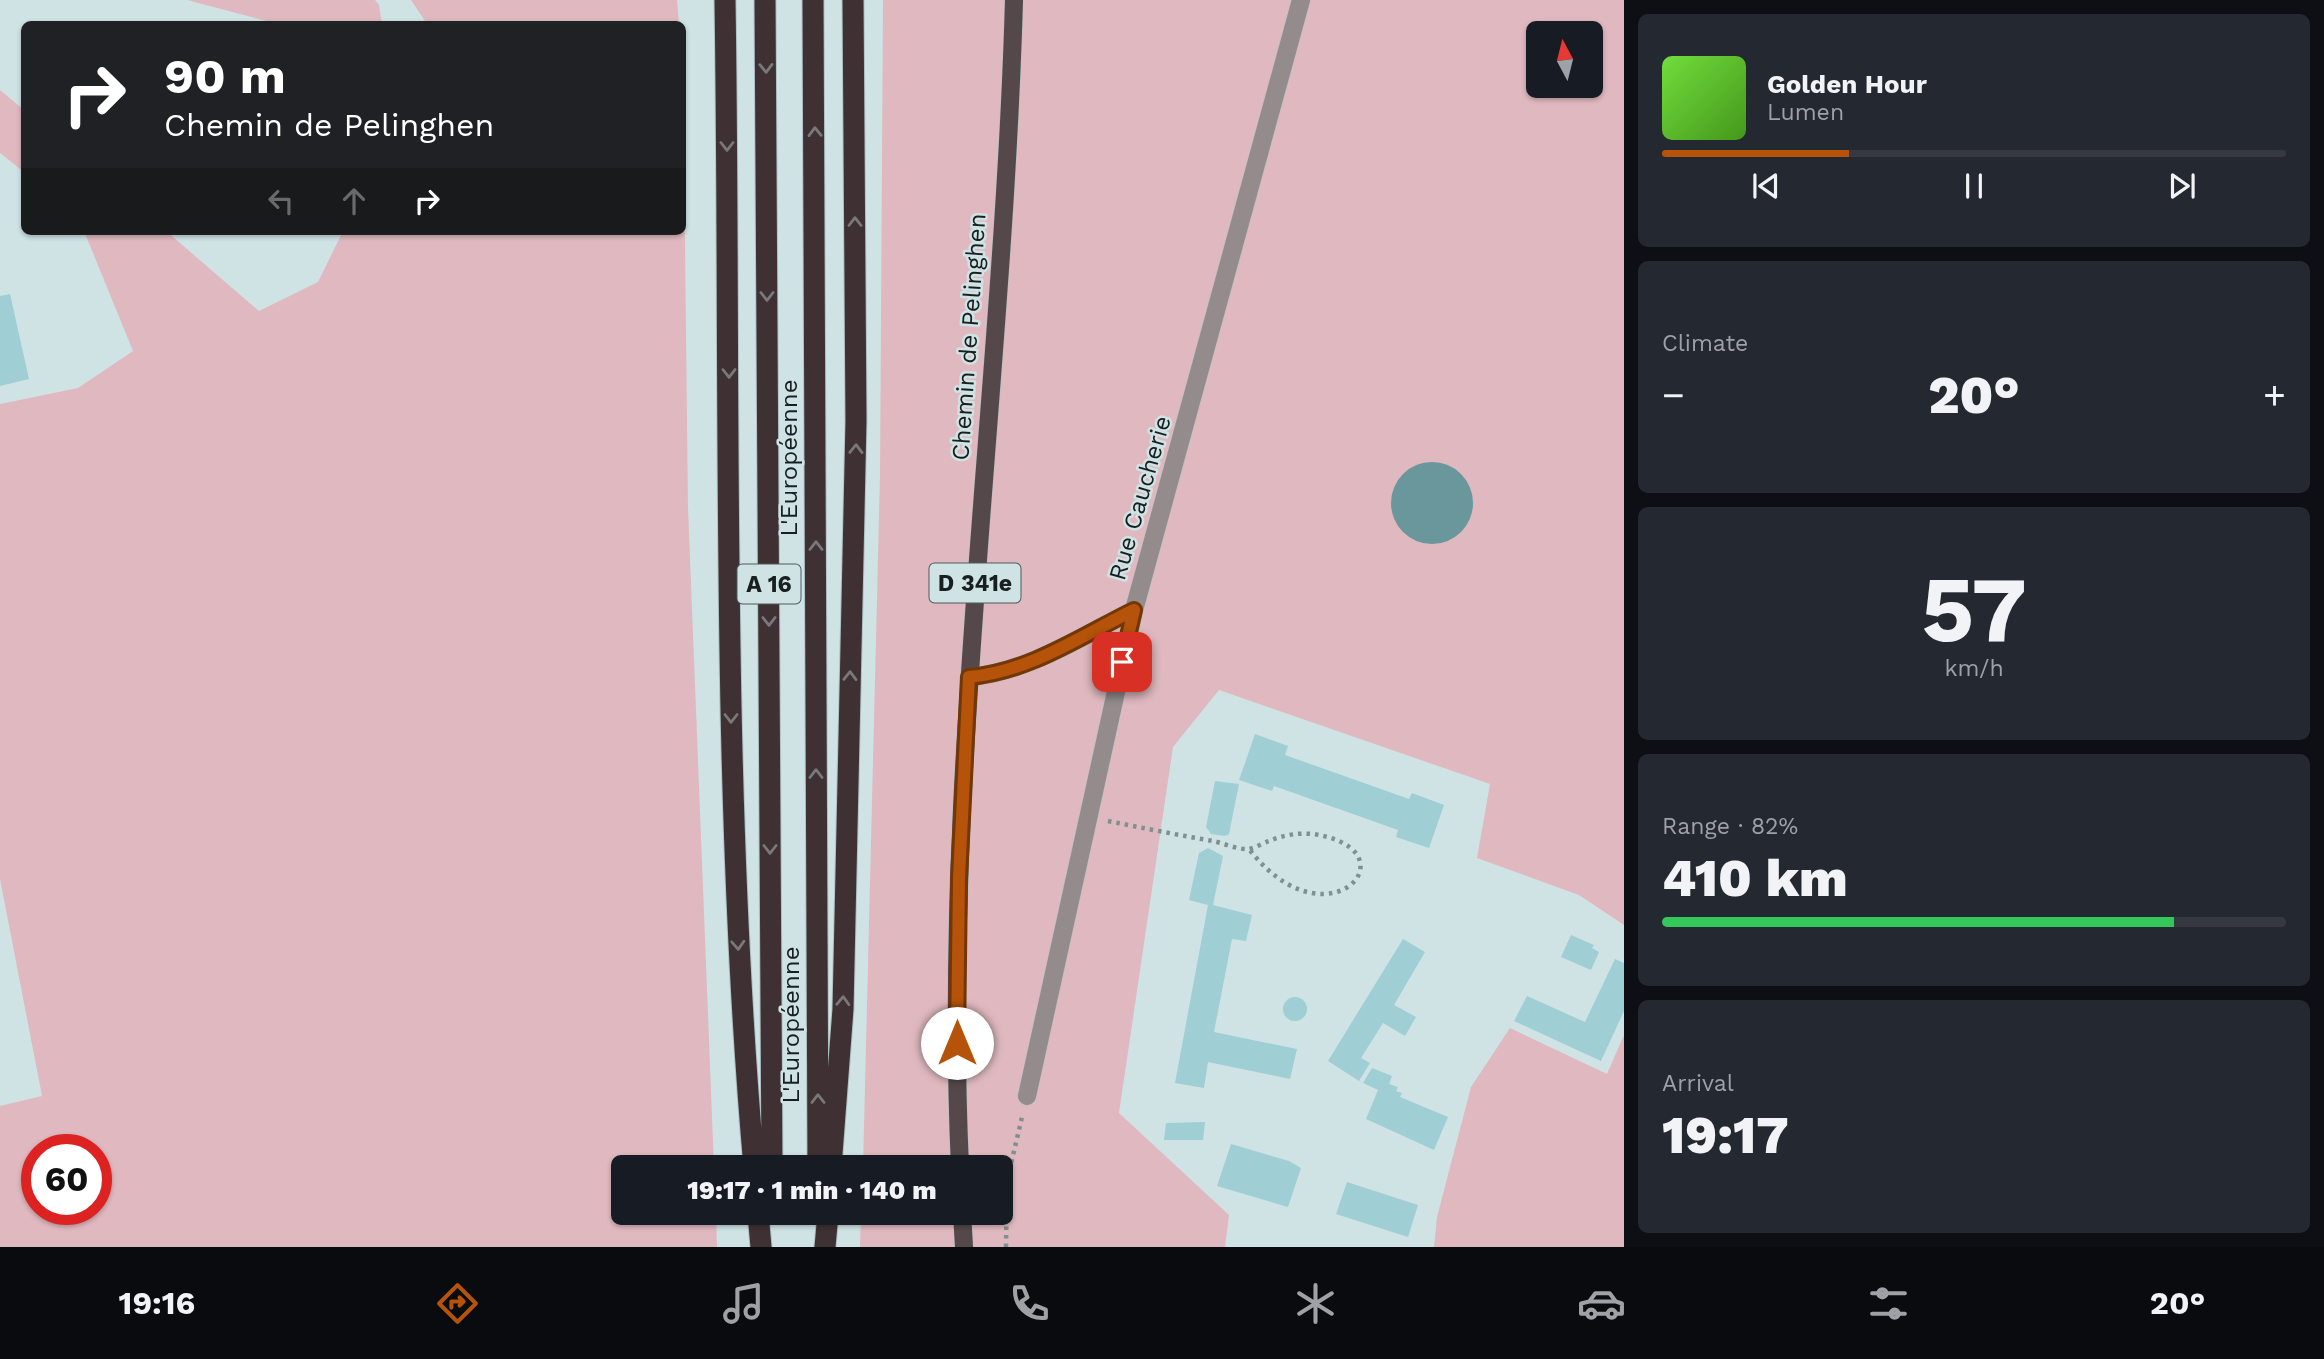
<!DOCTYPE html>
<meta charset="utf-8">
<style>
:root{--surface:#171b24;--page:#242831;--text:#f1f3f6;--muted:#9ea1a6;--line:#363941;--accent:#b45309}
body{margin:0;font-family:"Work Sans",sans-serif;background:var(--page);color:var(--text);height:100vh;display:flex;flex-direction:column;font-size:26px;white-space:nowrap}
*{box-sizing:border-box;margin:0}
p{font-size:23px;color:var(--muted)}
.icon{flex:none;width:38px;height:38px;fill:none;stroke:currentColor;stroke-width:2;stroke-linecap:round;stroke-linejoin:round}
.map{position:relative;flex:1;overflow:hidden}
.drawer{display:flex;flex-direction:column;gap:14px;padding:14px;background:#0d0f14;width:700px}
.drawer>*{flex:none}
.top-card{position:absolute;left:21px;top:21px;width:665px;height:214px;border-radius:10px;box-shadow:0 2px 5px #0004;background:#202124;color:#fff;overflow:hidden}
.needle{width:46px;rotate:353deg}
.controls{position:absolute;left:1526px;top:21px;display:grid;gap:14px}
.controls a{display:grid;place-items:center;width:77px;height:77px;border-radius:10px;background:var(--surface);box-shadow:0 2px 5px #0004;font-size:35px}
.speed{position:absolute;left:21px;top:1134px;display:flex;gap:14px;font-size:35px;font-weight:700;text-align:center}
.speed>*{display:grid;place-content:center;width:91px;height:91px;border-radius:50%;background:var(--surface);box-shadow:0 2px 5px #0004;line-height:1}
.speed .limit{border:10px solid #d22;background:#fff;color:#111}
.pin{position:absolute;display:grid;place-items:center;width:60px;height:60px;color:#fff;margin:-30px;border-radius:14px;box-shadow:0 4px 10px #0006}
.me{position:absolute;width:77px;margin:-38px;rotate:0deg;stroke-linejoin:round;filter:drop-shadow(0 0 5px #0008)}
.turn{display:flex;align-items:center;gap:24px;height:147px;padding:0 28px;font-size:32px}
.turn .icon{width:91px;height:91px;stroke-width:2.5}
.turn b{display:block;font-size:49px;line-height:60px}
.lanes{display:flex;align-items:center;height:66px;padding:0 28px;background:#0003;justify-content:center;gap:35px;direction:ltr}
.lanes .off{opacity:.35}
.big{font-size:52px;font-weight:800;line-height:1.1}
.drawer .widget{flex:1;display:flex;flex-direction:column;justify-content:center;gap:10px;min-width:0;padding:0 24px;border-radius:10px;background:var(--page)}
.drawer .dial{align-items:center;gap:0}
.dial b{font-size:91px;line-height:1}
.song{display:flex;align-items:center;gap:21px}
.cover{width:84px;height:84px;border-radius:10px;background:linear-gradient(135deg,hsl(100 70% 55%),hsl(100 70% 35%))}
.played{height:7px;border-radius:4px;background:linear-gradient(90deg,var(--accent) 30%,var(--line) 30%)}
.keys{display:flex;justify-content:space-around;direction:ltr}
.heat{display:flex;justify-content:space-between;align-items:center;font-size:38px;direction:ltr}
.charge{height:10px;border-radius:5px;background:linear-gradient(90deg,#34c759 82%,var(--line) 0)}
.trip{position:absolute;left:611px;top:1155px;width:402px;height:70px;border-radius:10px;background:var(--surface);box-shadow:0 2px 5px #0004;font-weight:800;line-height:70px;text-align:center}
.dock{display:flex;height:112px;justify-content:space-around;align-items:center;background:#090b0e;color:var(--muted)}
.dock .icon{width:49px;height:49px}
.dock .current{color:var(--accent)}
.dock b{font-size:32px;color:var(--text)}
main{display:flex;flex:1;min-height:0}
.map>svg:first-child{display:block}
.green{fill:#dfb9bf;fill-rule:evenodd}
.water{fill:#69979c}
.building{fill:#9fced4}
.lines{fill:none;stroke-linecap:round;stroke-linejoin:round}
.minor-casing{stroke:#aec0c2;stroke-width:19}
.major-casing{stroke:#aec0c2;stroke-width:19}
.highway-casing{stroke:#aec0c2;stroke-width:23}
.path{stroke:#808f90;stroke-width:4.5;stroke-dasharray:3.5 5;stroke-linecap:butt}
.minor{stroke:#938b8c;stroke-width:18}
.major{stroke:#54484a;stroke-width:18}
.highway{stroke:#3f3133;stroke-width:21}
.oneway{stroke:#79787a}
.route-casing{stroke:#753606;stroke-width:18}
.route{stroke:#b45309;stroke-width:12}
.labels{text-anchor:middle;stroke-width:5;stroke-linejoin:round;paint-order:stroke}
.shield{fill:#cfe3e5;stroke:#4f5a5b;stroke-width:2}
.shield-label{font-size:23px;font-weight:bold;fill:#181f20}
.street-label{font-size:24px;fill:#181f20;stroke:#cfe3e5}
</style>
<main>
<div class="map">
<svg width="1624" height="1247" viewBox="0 0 1624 1247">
<rect width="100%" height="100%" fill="#cfe3e5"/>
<!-- green -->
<path class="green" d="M187,0H375L379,5L382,24H278Z
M411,0H677L679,24H427Z
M883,0H1624V925L1579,895L1477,858L1490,784L1219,690L1173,747L1119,1113L1229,1215L1225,1247H860L861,1213H1001V1167H863L880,476ZM1538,33H1591V86H1538Z
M683,69L688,507L714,1167H623V1213H716L717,1247H0V1106L42,1096L0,879V404L78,388L133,351L84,231H166L259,311L318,282L343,231H682ZM37,1150H96V1209H37Z
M0,90L24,110V172L0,153Z
M1510,1028L1607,1074L1624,1035V1247H1434L1437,1217L1471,1087Z"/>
<!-- water -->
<path class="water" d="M1391 503a41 41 0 1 1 82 0a41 41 0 1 1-82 0Z"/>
<!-- building -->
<path class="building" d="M10,294L29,379L0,386V296Z
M1255,734L1288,746L1285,755L1409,799L1412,793L1444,805L1429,848L1396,837L1398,830L1274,786L1272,791L1239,780Z
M1215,781L1239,784L1229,834L1225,836L1211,834L1206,827Z
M1208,848L1223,856L1213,905L1252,915L1246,941L1232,939L1214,1032L1297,1049L1290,1079L1208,1062L1204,1088L1175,1083L1208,905L1189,900L1199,853Z
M1571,935L1594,945L1592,948L1599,952L1591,970L1561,957Z
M1403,939L1425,952L1394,1005L1416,1017L1405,1036L1383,1023L1361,1058L1370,1063L1359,1081L1328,1061Z
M1615,959L1624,963V1011L1601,1061L1514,1021L1527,996L1585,1022Z
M1283 1009a12 12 0 1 1 24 0a12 12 0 1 1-24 0Z
M1372,1068L1392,1076L1389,1084L1398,1087L1396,1091L1402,1093L1400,1097L1448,1117L1434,1150L1366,1119L1378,1090L1363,1083Z
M1205,1122L1203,1140H1164L1166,1123Z
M1231,1144L1289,1161L1301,1168L1288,1207L1217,1186Z
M1347,1182L1418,1205L1408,1237L1336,1214Z"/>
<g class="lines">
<defs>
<path id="minor" d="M969,677C1029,672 1081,636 1134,610
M1027,1096L1134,610L1301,0"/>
<path id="major" d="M960,1167C942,777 1003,389 1014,0
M962,1213L964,1247"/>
<path id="highway" d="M725,0C731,389 720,779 754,1167
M765,0L772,1167
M813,0L818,1167
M831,1167L843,1009L856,421L853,0
M758,1213L761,1247
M825,1247L828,1213"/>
</defs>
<!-- minor casing -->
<use href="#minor" class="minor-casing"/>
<!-- major casing -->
<use href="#major" class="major-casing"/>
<!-- highway casing -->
<use href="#highway" class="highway-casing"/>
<!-- path -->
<path class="path" d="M1108,821C1143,828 1178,835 1213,841C1223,843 1238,850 1249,849C1255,848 1263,843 1269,841C1293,831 1317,831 1341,842C1398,869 1319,940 1249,849
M1006,1247L1007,1181L1022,1117"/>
<!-- minor -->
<use href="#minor" class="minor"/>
<!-- major -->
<use href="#major" class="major"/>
<!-- highway -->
<use href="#highway" class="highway"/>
</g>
<!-- one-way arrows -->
<defs><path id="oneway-chevron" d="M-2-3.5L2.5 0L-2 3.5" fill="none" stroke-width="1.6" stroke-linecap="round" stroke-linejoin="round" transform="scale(1.75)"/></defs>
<g class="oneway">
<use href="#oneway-chevron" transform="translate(766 68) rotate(89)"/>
<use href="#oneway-chevron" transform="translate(815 132) rotate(-91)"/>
<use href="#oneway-chevron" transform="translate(727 146) rotate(90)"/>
<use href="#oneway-chevron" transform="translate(855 222) rotate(-90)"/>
<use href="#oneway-chevron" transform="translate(767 296) rotate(90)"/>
<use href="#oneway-chevron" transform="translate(729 373) rotate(90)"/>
<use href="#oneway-chevron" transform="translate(856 449) rotate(-89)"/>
<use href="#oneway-chevron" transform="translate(816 546) rotate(-90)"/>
<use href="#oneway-chevron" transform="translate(769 621) rotate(90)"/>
<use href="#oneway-chevron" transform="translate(850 676) rotate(-89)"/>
<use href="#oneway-chevron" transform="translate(731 718) rotate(90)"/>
<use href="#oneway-chevron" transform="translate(816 774) rotate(-90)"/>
<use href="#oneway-chevron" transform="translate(770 849) rotate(90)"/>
<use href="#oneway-chevron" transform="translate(738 945) rotate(87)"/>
<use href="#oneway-chevron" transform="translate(843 1001) rotate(-88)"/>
<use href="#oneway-chevron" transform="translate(818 1099) rotate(-90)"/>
</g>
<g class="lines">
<defs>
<path id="route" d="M957,1043L959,878L969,677C1029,672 1081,636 1134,610L1122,662"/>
</defs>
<!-- route casing -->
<use href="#route" class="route-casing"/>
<!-- route -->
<use href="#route" class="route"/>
</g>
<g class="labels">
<!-- shield labels -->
<g class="shield">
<rect x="929.5" y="563.5" width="91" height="39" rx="5"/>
<rect x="737.5" y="564.5" width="63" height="39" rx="5"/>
</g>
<g class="shield-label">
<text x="975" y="591">D 341e</text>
<text x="769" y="592">A 16</text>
</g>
<!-- street labels -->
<g class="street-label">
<text transform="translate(969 337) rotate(-86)" y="8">Chemin de Pelinghen</text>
<text transform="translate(789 458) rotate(-90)" y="8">L'Européenne</text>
<text transform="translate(1140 498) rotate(-74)" y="8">Rue Caucherie</text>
<text transform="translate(791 1025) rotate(-90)" y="8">L'Européenne</text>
</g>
</g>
</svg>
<div class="controls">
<a><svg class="needle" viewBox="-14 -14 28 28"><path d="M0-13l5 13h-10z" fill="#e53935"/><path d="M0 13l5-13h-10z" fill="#9ea1a6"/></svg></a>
</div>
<div class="speed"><div class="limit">60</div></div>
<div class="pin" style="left:1122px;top:662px;background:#d93025"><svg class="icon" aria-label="arrive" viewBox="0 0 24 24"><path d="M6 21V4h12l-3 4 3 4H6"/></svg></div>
<svg class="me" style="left:957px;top:1043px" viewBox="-20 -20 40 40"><circle r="19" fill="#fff"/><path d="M0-13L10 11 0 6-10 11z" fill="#b45309"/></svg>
<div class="trip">19:17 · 1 min · 140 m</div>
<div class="top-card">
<div class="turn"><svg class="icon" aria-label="right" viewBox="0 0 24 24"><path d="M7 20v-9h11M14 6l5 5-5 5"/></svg><div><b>90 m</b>Chemin de Pelinghen</div></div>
<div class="lanes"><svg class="icon off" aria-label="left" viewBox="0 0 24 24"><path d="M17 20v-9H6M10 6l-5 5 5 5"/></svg><svg class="icon off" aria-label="ahead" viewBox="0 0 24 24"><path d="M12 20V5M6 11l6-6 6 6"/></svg><svg class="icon" aria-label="right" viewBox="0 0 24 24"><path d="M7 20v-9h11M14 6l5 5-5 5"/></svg></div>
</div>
</div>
<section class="drawer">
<div class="widget">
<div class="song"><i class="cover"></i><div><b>Golden Hour</b><p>Lumen</p></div></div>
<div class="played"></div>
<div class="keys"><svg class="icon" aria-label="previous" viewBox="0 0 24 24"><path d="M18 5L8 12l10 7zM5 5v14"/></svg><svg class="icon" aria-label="pause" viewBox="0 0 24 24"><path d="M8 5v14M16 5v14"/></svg><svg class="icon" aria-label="next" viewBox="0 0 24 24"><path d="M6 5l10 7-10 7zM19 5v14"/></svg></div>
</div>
<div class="widget"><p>Climate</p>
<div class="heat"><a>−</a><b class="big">20°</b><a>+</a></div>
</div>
<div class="widget dial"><b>57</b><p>km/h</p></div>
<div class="widget"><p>Range · 82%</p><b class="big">410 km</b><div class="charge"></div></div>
<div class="widget"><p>Arrival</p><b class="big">19:17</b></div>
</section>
</main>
<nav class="dock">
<b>19:16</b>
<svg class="icon current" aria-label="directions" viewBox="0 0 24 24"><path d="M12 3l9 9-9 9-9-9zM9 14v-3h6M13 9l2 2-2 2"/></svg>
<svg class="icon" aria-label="music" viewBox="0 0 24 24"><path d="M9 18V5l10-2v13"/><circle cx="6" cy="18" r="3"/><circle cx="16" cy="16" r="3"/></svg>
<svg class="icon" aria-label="phone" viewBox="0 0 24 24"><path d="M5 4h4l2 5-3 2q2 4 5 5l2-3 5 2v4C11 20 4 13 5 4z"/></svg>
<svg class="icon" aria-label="climate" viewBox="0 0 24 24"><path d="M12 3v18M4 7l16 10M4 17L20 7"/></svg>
<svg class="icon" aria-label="car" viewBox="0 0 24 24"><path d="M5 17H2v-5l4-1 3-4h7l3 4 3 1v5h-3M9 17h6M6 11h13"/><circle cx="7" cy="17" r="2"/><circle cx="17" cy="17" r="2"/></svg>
<svg class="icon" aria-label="filters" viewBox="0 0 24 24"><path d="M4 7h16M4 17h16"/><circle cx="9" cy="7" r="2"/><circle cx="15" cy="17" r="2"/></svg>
<b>20°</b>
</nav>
